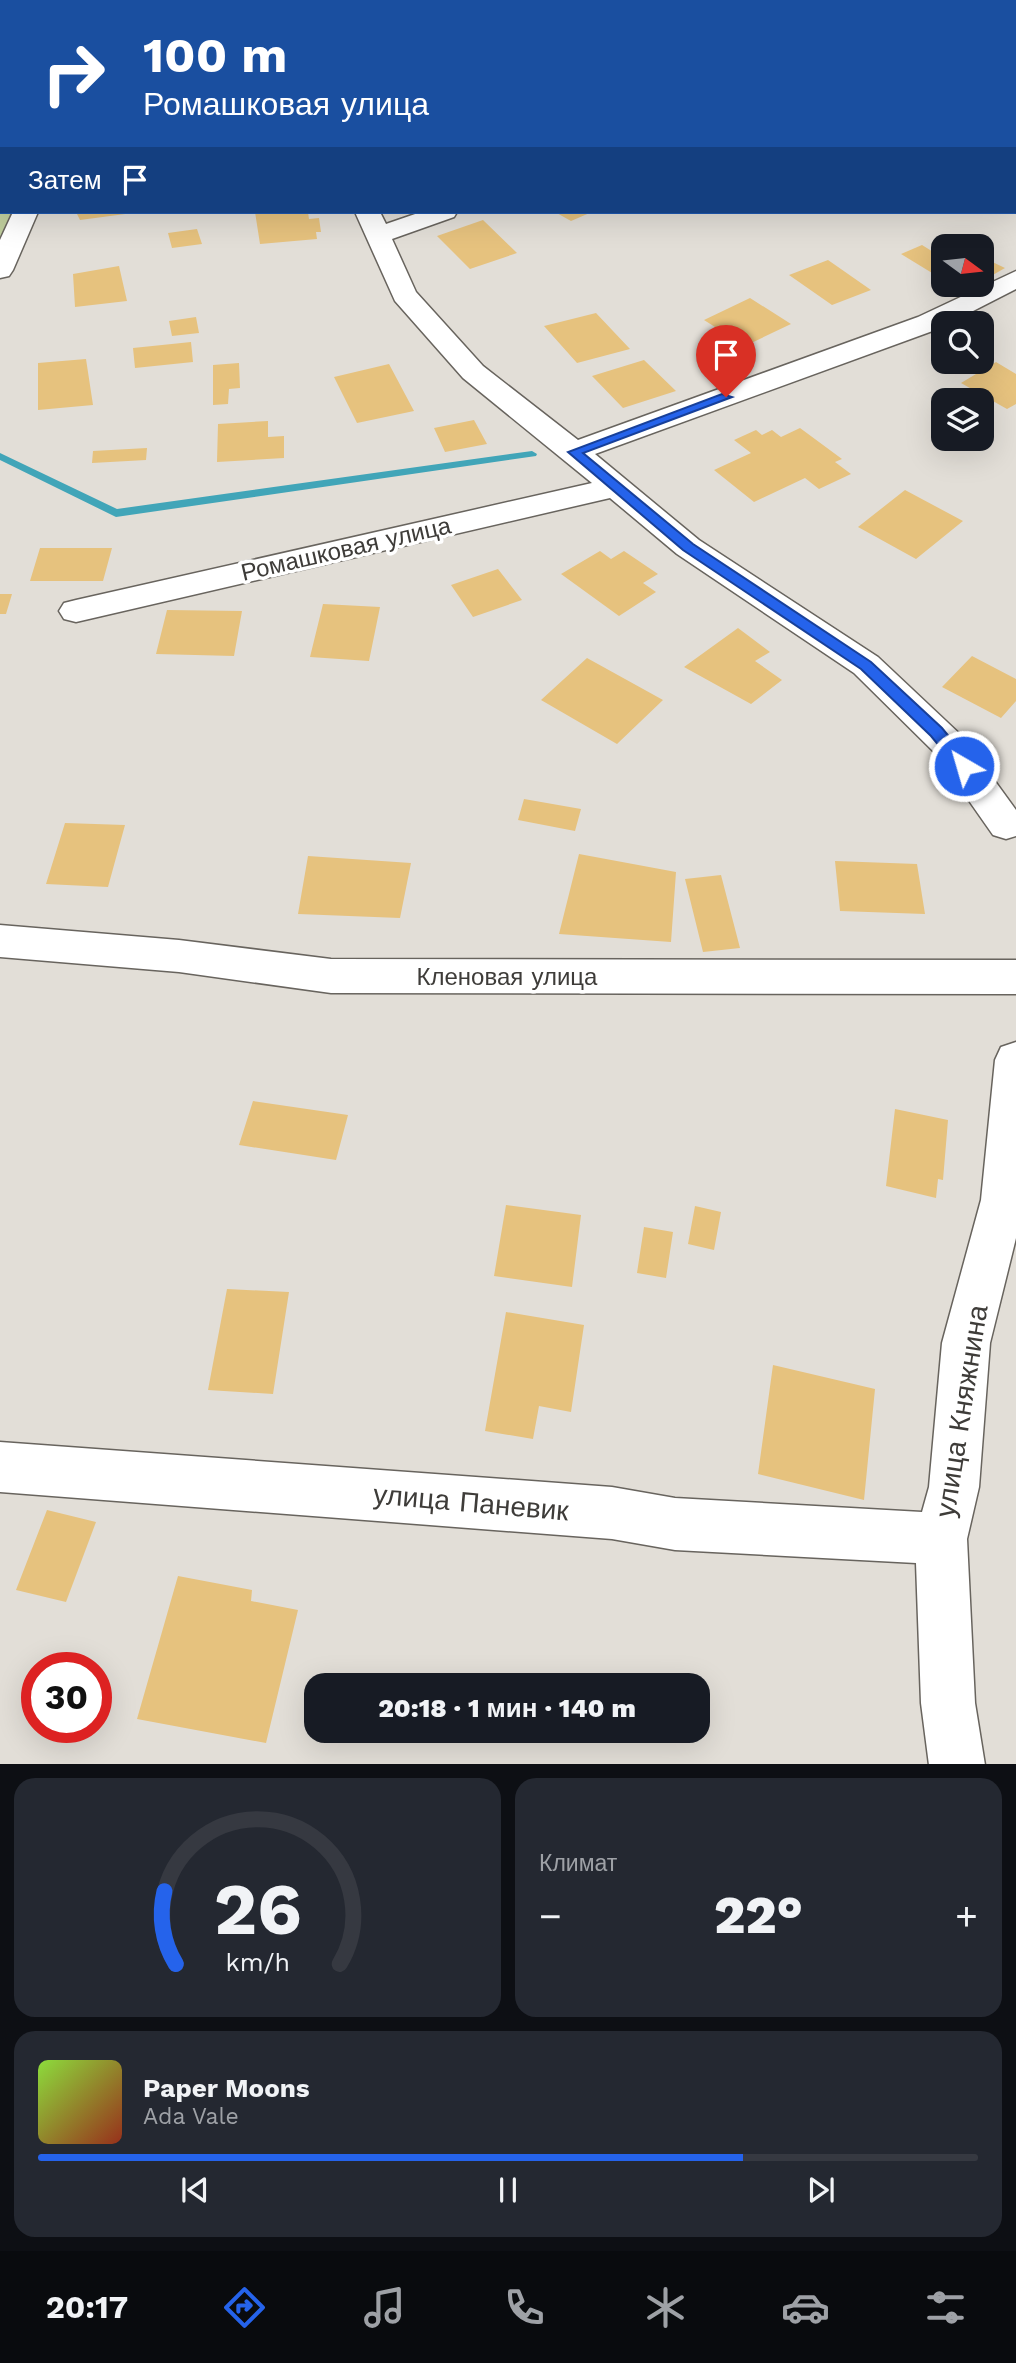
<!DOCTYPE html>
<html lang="ru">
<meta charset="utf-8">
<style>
:root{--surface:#171b24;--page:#242831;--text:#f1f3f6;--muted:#9ea1a6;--line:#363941;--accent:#2563eb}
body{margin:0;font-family:"Work Sans",sans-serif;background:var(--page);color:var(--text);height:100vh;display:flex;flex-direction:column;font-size:26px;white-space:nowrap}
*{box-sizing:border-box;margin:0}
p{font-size:23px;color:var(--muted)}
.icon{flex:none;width:38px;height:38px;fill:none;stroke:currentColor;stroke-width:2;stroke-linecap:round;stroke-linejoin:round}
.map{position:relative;height:1764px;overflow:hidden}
.panel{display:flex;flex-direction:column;gap:14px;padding:14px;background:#0d0f14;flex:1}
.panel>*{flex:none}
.banner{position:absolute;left:0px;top:0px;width:1017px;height:214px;box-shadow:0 7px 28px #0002;background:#1a4fa0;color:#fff;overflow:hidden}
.needle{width:46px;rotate:105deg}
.controls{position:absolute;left:931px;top:234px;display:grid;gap:14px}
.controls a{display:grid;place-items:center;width:63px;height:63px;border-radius:14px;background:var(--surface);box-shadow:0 7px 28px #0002;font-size:35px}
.speed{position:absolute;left:21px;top:1652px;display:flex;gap:14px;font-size:35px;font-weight:700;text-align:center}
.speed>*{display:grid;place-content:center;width:91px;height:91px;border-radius:50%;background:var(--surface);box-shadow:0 7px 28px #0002;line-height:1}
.speed .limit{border:10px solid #d22;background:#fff;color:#111}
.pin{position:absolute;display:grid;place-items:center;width:60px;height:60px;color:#fff;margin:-72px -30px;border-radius:50% 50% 50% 0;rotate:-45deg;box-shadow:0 0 7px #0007}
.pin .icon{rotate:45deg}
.me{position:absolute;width:77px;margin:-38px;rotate:322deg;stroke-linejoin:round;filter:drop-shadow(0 0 5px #0008)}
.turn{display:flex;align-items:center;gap:24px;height:147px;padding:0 28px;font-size:32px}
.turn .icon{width:91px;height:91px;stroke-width:2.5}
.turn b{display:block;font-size:49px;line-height:60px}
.then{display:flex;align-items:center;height:66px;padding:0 28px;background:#0003;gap:14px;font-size:26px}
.big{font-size:52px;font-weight:800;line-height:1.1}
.panel .card{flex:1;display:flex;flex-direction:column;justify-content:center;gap:10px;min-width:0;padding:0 24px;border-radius:21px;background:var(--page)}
.panel .dial{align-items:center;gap:0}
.dial svg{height:182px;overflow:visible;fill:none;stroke:var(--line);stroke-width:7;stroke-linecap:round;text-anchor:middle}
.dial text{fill:var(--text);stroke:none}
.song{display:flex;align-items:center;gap:21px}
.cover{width:84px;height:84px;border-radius:10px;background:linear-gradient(135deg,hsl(90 70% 55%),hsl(10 70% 35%))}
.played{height:7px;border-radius:4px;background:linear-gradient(90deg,var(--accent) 75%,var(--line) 75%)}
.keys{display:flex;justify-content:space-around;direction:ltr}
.heat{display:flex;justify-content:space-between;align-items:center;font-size:38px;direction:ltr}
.panel .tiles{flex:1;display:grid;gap:14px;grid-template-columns:1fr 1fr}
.card:last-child{grid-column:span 2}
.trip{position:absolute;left:304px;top:1673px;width:406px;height:70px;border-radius:21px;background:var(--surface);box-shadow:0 7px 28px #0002;font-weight:800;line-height:70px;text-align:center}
.dock{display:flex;height:112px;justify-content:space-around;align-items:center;background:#090b0e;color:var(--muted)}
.dock .icon{width:49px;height:49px}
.dock .current{color:var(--accent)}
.dock b{font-size:32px;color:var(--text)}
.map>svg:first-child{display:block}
.green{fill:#becc9c}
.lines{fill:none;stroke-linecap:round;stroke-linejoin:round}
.stream{fill:#41a5b8;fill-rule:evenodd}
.building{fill:#e6c27e}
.minor-casing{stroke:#68645e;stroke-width:3}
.minor{fill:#fff;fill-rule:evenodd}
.route{fill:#2563eb;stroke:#184099;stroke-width:2}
.labels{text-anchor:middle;stroke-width:7;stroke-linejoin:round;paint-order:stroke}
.street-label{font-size:24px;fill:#3e3c39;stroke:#fff}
.near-street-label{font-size:28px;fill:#3e3c39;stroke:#fff}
</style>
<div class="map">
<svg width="1016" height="1765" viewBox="0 0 1016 1765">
<rect width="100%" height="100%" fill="#e2ded7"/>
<!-- green -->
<path class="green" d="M0,0H441L442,1L2,2V212H12L0,246Z"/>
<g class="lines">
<!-- stream -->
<path class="stream" d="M0,63H2V67H0Z
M532,451L537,454L536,456L116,517L0,460V453L117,509Z"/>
</g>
<!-- building -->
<path class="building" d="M76,212H132L133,213L80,220Z
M255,212H308L309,219L319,218L321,232H316L317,239L260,244Z
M555,212H592L571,221Z
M483,220L517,253L470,269L437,236Z
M197,229L202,244L172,248L168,233Z
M922,245L943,258V274L937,276L901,254Z
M982,257L1005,268L991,276L982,272Z
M828,260L871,290L832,305L789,275Z
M119,266L127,301L75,307L73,274Z
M750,298L791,324L745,346L704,320Z
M596,313L630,349L577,363L544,326Z
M196,317L199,333L172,336L169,321Z
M191,342L193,362L135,368L133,348Z
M86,359L93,405L38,410V363Z
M644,360L676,391L623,408L592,376Z
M996,362L1016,374V404L1007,409L961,383Z
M239,363L240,388L229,389L228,404L213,405V365Z
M389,364L414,411L357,423L334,377Z
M474,420L487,444L445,452L434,428Z
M268,421V437L284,436V458L217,462L218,424Z
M800,428L842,459L835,462L851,474L819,489L805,478L754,502L714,470L751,453L734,440L756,430L762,435L772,430L781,437Z
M147,448L146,460L92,463L93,451Z
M905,490L963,521L916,559L858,527Z
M40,548H112L103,581H30Z
M600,551L611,559L624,551L658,574L643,583L656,592L619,616L561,574Z
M498,569L522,600L473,617L451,585Z
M0,594H12L6,614H0Z
M323,604L380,607L369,661L310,657Z
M167,610L242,611L234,656L156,654Z
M738,628L770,652L755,661L782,680L751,704L684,667Z
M972,656L1016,679V701L1001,718L942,687Z
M587,658L663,700L617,744L541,700Z
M524,799L581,809L575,831L518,820Z
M65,823L125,825L108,887L46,884Z
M579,854L676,872L671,942L559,934Z
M308,856L411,863L400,918L298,914Z
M835,861L917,864L925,914L840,911Z
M721,875L740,948L703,952L685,879Z
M253,1101L348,1115L336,1160L239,1145Z
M895,1109L948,1120L943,1180L938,1179L936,1198L886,1186Z
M506,1205L581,1215L572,1287L494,1276Z
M695,1206L721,1212L714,1250L688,1244Z
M644,1227L673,1232L666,1278L637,1273Z
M227,1289L289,1292L273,1394L208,1390Z
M506,1312L584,1325L571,1412L539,1406L533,1439L485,1431Z
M773,1365L875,1389L864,1500L758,1474Z
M47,1510L96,1522L66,1602L16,1590Z
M178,1576L252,1590L251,1601L298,1610L266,1743L137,1719Z"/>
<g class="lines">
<defs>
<path id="minor" d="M466,0H486L465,2Z
M788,0H810L811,2H789Z
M1015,97H1016V112H1015Z
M13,212H38L13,270L9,276L0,278V240Z
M355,212H380L386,224L421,212H457L454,217L392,239L416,292L483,366L578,440L918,317L1016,271V289L938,329L595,454L699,540L878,657L963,737L1016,810V836L1006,839L993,835L937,755L854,673L677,554L610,498L76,622L64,619L59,611L64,603L76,600L592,483L463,378L395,301Z
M0,925L179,940L331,959L1016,960V994L331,993L179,972L0,957Z
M1016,1042V1238L990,1343L979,1487L967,1539L975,1703L985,1765H929L921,1703L916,1563L675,1550L612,1539L0,1492V1442L612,1487L675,1498L922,1512L929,1487L942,1343L981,1200L995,1060L1001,1047Z"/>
</defs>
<!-- minor casing -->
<use href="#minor" class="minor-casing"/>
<!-- minor -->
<use href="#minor" class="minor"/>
</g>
<!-- route -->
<path class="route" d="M722,394L732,397L583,453L693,544L871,662L942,728L970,762L972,766L970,770H959L931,736L861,669L683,550L568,452Z"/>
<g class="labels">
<!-- street labels -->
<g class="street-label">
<text transform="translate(346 549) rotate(-13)" y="8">Ромашковая улица</text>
<text x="507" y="985">Кленовая улица</text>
</g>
<!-- near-street labels -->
<g class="near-street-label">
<text transform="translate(961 1411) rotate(-81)" y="10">улица Княжнина</text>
<text transform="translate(471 1502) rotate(5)" y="10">улица Паневик</text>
</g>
</g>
</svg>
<div class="controls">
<a><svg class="needle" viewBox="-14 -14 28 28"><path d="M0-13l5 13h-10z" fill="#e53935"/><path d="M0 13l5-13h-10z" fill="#9ea1a6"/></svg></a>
<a><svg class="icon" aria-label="search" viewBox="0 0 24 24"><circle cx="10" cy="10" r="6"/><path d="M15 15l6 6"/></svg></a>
<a><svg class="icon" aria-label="layers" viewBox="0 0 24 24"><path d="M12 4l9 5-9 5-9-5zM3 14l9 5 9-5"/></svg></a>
</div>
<div class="speed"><div class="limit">30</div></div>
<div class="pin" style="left:726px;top:397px;background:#d93025"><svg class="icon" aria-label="arrive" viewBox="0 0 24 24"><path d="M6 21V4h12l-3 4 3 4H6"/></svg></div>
<svg class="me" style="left:964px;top:766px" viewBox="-20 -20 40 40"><circle r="17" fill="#2563eb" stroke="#fff" stroke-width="3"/><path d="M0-11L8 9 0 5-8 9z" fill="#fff"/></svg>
<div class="trip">20:18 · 1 мин · 140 m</div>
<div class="banner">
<div class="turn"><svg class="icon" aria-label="right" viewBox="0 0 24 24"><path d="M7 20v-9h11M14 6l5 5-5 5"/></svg><div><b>100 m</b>Ромашковая улица</div></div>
<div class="then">Затем<svg class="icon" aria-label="arrive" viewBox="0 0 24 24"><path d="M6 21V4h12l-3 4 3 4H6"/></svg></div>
</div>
</div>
<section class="panel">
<div class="tiles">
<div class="card dial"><svg viewBox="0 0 100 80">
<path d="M14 69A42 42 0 1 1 86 69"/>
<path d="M14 69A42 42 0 0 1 9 37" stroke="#2563eb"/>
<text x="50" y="56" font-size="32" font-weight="700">26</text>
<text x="50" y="72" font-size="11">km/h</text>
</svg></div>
<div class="card"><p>Климат</p>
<div class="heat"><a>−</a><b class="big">22°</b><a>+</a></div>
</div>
<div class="card">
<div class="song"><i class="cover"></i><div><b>Paper Moons</b><p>Ada Vale</p></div></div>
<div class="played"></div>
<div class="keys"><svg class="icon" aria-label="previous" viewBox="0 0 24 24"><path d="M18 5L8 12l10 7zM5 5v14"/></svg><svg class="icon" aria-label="pause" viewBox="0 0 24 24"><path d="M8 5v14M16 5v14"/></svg><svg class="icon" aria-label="next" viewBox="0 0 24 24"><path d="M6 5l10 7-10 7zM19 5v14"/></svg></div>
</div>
</div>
</section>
<nav class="dock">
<b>20:17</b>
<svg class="icon current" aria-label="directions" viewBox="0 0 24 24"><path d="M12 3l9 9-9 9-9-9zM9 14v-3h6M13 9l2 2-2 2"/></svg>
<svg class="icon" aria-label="music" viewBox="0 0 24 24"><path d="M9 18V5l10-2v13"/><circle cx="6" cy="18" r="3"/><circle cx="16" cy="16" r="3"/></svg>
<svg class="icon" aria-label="phone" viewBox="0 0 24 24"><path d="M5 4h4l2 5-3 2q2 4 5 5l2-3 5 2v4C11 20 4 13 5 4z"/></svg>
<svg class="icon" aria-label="climate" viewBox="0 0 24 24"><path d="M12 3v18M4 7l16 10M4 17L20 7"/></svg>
<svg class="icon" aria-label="car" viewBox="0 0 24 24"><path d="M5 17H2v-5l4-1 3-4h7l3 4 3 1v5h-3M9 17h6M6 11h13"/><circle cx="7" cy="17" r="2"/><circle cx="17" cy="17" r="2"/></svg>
<svg class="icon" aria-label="filters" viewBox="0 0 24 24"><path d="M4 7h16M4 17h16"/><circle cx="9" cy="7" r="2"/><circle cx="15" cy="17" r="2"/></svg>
</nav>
